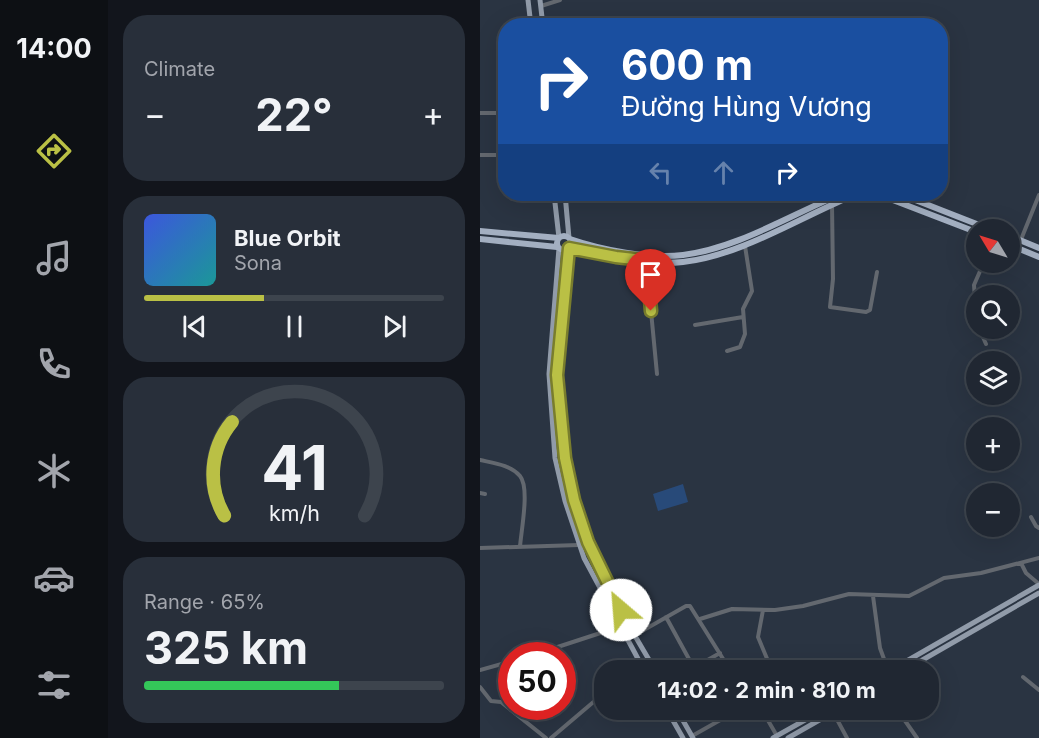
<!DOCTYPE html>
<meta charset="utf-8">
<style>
:root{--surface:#202732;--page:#282f3a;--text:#f1f3f6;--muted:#a2a5ac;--line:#3d444d;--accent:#bac045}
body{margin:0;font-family:Inter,sans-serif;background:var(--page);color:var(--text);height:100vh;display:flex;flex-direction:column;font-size:22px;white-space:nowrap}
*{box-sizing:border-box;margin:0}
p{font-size:20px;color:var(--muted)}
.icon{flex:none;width:33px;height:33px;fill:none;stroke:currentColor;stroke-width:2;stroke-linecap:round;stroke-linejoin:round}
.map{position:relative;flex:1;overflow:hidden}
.details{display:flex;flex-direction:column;gap:15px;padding:15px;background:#12151c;width:372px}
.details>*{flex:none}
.guide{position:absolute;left:18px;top:18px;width:450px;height:183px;border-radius:24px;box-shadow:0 6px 24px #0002,0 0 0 2px var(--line);background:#1a4fa0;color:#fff;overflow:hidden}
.needle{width:39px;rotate:308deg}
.controls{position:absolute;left:486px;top:219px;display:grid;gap:12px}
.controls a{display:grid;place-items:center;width:54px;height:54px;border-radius:50%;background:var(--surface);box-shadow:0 6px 24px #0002,0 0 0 2px var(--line);font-size:30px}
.speed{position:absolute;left:18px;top:642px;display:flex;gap:12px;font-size:30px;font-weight:700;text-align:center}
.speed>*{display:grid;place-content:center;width:78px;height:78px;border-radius:50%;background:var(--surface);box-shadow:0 6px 24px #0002,0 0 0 2px var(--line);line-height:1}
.speed .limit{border:9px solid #d22;background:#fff;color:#111}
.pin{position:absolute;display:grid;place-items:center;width:51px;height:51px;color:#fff;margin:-62px -26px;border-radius:50% 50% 50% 0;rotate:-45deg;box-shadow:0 0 6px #0007}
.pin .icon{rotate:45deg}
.me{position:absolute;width:66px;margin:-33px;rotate:333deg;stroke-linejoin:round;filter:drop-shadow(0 0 4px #0008)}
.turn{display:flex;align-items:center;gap:21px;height:126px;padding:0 24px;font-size:27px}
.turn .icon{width:78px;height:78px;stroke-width:2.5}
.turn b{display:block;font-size:42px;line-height:51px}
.lanes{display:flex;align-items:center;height:57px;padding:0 24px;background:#0003;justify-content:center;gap:30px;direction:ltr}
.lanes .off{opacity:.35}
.big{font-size:45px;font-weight:700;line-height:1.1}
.details .tile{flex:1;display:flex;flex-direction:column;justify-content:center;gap:9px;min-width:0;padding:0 21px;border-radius:24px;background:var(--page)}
.details .dial{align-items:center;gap:0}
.dial svg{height:156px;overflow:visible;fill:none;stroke:var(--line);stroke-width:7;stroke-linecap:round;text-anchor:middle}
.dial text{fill:var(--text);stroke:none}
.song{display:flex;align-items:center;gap:18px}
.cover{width:72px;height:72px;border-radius:9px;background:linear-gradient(135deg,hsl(230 70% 55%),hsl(180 70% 35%))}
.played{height:6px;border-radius:3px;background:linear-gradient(90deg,var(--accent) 40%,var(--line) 40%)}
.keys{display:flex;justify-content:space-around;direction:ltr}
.heat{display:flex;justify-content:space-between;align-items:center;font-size:33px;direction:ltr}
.charge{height:9px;border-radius:4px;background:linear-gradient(90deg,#34c759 65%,var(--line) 0)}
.trip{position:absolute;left:114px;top:660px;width:345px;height:60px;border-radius:24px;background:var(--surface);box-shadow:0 6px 24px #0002,0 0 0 2px var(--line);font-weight:700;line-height:60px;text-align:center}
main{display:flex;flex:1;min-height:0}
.menu{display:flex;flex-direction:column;width:108px;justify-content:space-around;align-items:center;background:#0d1014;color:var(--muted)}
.menu .icon{width:42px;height:42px}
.menu .on{color:var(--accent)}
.menu b{font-size:27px;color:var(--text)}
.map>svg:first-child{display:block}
.green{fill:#284a79}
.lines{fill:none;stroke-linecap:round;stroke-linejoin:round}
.minor{stroke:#63686f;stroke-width:4}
.major{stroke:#919ba9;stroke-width:5}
.highway{stroke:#a3afc1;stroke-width:6}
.route-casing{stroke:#797d2d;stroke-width:15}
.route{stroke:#bac045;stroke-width:10}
</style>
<main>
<nav class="menu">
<b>14:00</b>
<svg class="icon on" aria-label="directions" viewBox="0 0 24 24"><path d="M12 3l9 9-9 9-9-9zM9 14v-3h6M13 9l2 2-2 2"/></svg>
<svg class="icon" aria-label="music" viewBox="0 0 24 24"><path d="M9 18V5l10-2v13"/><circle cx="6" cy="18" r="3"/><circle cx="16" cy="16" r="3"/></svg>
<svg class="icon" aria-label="phone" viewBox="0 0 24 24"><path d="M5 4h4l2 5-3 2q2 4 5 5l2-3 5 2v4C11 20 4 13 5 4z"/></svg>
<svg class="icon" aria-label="climate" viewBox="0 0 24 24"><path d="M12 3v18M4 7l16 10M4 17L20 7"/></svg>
<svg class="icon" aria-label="car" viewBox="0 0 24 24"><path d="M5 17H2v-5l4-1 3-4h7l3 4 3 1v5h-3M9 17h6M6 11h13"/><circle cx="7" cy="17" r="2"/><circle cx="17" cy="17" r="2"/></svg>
<svg class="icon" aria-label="filters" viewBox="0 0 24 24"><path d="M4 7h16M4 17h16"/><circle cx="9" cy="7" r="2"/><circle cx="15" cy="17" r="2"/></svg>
</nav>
<section class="details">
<div class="tile"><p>Climate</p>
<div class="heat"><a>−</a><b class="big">22°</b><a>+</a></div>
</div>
<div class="tile">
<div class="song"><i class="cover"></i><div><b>Blue Orbit</b><p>Sona</p></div></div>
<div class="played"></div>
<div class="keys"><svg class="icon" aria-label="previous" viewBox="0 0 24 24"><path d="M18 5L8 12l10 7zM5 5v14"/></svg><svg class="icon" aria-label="pause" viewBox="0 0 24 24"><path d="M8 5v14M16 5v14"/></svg><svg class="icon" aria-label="next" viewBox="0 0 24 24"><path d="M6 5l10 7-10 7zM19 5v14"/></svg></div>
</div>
<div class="tile dial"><svg viewBox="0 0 100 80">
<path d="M14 69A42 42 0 1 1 86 69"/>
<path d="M14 69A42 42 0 0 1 18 21" stroke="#bac045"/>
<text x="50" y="56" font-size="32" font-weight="700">41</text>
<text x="50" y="72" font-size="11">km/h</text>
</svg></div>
<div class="tile"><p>Range · 65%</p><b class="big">325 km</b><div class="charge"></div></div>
</section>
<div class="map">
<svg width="559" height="738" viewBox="0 0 559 738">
<rect width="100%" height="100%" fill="#2a3442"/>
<!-- green -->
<path class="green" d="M203,484L208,502L178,511L173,494Z"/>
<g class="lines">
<!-- minor -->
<path class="minor" d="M61,6L80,0
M0,113H26
M0,155H26
M352,204L353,279L350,307L386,312L390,310L397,272
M540,242L559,195
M172,262L169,290L177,374
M496,314L494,285L504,262
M215,325L263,317
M499,328L506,344
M247,351L260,347L265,334L263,309L272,291L265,246
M0,460C13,463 31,465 40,476C50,488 41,531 40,547
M0,493L5,494
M551,517L556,526L559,528
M0,548L99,545
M541,563L546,573L559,584
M393,596L400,648L408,670
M283,610L278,637L288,661V670
M186,617L215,670
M220,619L252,609L295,610L323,606L369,594L429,596L464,578L501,573L559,558
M155,635L206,606H210L250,670
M50,656L148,624
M0,670L32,661
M150,670L159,663
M210,670L240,653
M543,677L559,690
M0,687L11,701L21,702L66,738
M238,710L243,719
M282,710L297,736
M419,710L421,715L437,738
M353,712L367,738
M212,736L258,710
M71,738L124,693"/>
<!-- major -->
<path class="major" d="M48,0L51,26
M60,0L63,26
M74,194L79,238
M85,194L89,238
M79,248L69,374L75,458L85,501L104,558L164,670
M89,248L77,375L85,458L94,500L113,554L148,624L175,670
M411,670L559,585
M425,670L559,593
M187,710L203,738
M197,710L213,738
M293,738L343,710
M308,738L357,710"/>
<!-- highway -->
<path class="highway" d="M420,194L512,230
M0,231L79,238
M77 243a7 7 0 1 1 14 0a7 7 0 1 1-14 0Z
M530,236L559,248
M0,239L77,247
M90,239C122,250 169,259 203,255C258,248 310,215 361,194
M530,245L559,257
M89,248C125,255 165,266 203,262C258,256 314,221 365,199L382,195L405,197L496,232"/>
</g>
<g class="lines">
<defs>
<path id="route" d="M141,610L108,542L94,500L85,458L77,375L89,248L136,257L172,261L169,288L171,311"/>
</defs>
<!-- route casing -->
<use href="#route" class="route-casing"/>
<!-- route -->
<use href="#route" class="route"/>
</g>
</svg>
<div class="controls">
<a><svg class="needle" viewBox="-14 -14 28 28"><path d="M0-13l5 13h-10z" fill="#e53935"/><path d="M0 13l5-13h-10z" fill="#a2a5ac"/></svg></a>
<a><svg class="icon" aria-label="search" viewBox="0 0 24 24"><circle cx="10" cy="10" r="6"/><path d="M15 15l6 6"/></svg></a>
<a><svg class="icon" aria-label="layers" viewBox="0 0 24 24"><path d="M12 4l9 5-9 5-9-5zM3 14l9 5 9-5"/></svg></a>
<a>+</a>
<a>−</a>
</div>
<div class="speed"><div class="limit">50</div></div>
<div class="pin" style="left:171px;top:311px;background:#d93025"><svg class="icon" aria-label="arrive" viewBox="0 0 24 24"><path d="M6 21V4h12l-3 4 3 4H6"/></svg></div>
<svg class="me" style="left:141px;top:610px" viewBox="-20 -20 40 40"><circle r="19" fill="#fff"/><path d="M0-13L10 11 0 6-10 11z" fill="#bac045"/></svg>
<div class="trip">14:02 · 2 min · 810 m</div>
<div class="guide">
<div class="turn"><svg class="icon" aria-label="right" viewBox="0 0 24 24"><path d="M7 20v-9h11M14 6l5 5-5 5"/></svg><div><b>600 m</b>Đường Hùng Vương</div></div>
<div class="lanes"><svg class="icon off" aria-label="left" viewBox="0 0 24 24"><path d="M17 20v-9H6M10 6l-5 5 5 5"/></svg><svg class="icon off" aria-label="ahead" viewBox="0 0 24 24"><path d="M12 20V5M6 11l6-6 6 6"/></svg><svg class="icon" aria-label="right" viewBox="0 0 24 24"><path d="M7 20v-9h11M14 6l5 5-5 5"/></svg></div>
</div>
</div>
</main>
